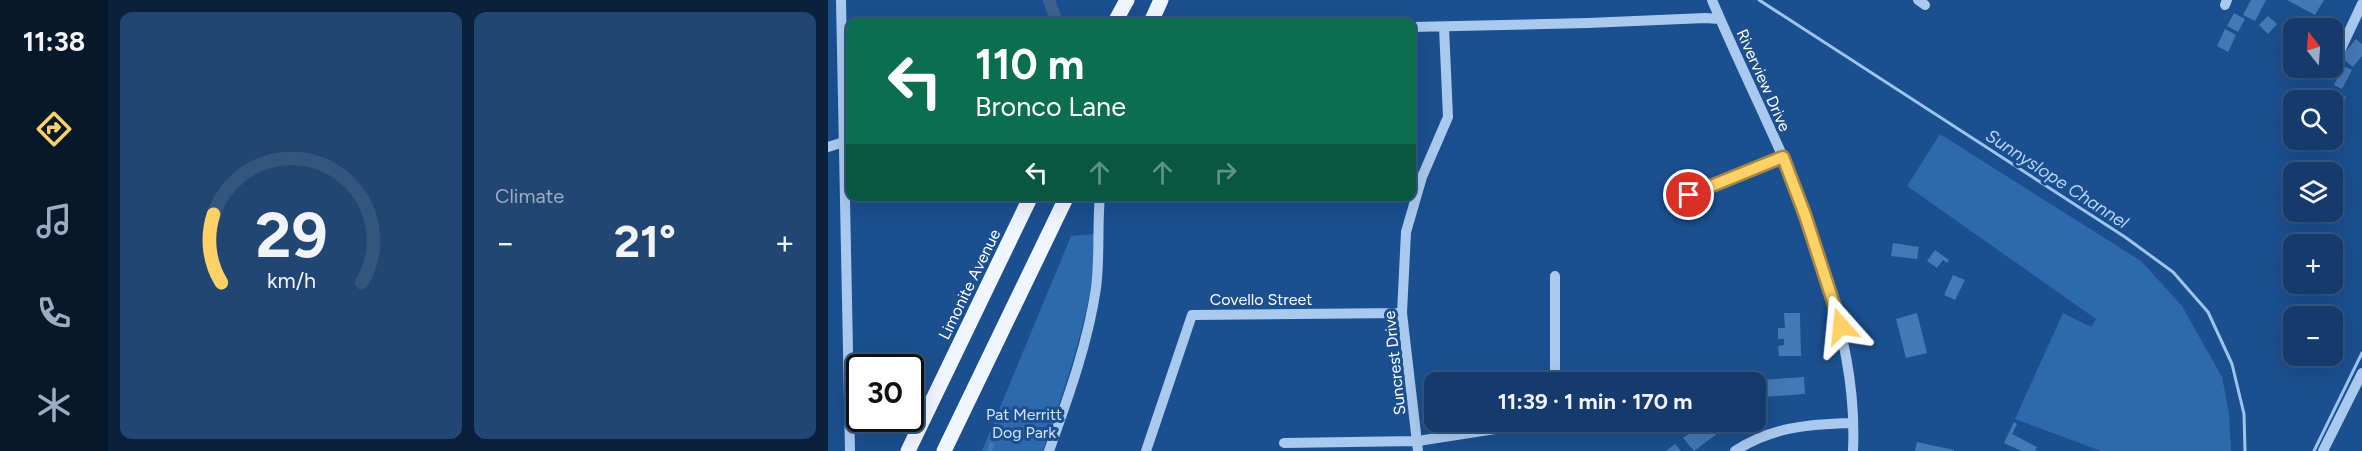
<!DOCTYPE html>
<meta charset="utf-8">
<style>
:root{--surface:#143b6b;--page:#214673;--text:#f1f3f6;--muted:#9dadc1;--line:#33557e;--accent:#ffd166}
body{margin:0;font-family:Figtree,sans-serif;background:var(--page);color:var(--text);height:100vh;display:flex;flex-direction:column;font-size:22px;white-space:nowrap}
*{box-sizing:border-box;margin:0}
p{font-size:20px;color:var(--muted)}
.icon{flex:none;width:33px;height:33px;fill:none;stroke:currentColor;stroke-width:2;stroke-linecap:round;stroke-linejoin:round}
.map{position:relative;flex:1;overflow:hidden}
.drawer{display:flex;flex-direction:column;gap:12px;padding:12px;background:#0b203b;width:720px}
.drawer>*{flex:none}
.hud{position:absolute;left:18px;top:18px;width:570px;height:183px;border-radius:12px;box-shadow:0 6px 24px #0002,0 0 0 2px var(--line);background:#0b6e4f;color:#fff;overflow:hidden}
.needle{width:39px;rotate:343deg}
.fabs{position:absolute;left:1455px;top:18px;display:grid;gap:12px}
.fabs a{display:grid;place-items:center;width:60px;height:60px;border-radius:12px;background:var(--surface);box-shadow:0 6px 24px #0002,0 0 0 2px var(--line);font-size:30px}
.speed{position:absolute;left:18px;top:354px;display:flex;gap:12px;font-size:30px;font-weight:700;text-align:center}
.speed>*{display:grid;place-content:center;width:78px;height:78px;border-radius:50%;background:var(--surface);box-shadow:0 6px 24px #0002,0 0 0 2px var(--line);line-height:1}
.speed .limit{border:3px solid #111;border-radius:9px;background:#fff;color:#111}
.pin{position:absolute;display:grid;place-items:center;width:51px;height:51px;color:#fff;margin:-26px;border:3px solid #fff;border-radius:50%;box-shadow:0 2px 6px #0007}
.me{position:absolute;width:66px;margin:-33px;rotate:342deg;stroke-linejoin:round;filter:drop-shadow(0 0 4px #0008)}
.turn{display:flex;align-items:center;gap:21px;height:126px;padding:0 30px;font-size:27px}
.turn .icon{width:78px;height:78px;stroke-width:2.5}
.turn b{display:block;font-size:42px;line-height:51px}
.lanes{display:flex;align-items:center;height:57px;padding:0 30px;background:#0003;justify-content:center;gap:30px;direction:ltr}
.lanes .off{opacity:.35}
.big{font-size:45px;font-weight:700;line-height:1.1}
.drawer .card{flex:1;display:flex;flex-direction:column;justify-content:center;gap:9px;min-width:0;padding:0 21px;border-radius:12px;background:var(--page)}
.drawer .dial{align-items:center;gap:0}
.dial svg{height:156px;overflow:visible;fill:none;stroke:var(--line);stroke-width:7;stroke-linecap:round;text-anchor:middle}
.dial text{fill:var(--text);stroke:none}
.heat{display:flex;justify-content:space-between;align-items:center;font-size:33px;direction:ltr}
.drawer .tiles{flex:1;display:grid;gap:12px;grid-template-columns:repeat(2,1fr)}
.trip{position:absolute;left:596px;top:372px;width:342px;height:60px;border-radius:12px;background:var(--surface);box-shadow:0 6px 24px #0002,0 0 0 2px var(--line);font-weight:700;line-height:60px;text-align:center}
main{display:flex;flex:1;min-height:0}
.menu{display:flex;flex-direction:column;width:108px;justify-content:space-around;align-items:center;background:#08182b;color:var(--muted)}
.menu .icon{width:42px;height:42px}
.menu .on{color:var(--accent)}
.menu b{font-size:27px;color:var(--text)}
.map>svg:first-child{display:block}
.green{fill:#2e69ad}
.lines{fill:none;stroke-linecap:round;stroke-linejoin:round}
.stream{stroke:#9cc4f0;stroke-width:3}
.canal{stroke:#3c6290;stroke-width:12}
.building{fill:#4478b7}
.minor{stroke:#a9c9ee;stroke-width:10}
.major{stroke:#f0f6ff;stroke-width:15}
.route-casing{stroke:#a68842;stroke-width:15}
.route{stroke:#ffd166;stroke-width:10}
.labels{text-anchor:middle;stroke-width:6;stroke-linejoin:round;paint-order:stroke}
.street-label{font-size:16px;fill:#fff;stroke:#1b4f8f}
.park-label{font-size:16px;fill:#cfe3fa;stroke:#1b4f8f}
.water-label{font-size:18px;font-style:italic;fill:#b5d3f5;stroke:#1b4f8f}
</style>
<main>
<nav class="menu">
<b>11:38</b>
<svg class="icon on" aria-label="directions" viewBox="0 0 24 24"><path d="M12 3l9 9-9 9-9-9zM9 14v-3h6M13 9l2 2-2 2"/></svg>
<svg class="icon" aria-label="music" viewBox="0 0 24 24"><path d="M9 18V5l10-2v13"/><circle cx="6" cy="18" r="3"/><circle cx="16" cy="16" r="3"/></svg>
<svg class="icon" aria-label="phone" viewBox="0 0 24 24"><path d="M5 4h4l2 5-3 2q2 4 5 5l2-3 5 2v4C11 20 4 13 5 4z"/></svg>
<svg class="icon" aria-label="climate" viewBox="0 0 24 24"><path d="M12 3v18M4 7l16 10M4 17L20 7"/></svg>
</nav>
<section class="drawer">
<div class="tiles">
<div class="card dial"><svg viewBox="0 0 100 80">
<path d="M14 69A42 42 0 1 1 86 69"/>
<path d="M14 69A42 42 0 0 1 10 34" stroke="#ffd166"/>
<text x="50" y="56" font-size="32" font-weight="700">29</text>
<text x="50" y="72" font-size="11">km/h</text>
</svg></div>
<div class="card"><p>Climate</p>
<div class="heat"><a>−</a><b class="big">21°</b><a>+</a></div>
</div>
</div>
</section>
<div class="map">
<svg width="1534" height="451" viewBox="0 0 1534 451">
<rect width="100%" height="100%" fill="#1b4f8f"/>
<!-- green -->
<path class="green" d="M1112,134L1313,261L1354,306L1394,377L1401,413L1403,451H1273L1187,419L1235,313L1263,327L1268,319L1079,186Z
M267,234C266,251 266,269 263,286C253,342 234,397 215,451H154L243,236Z"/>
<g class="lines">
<!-- stream -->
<path class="stream" d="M931,0L1297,237L1345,272L1380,312L1404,364L1416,414L1417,451
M1486,451L1534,353"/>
<!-- canal -->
<path class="canal" d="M221,0L229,22"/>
</g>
<!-- building -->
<path class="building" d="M1423,0H1438L1427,21L1415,15Z
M1459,0H1496L1487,15Z
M1406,13L1417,19L1410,32L1399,26Z
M1440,16L1449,24L1440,34L1431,25Z
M1397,29L1408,35L1400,52L1389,46Z
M1528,39L1534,44V56L1525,67L1513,57Z
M1515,66L1524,70L1514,89L1506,85Z
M1501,89L1518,97L1508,120L1504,118V100H1496Z
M1065,243L1091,247L1089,259L1063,256Z
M1107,250L1121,260L1119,263L1115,260L1109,268L1099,261Z
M1125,275L1137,280L1127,300L1116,295Z
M956,313H972L973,356H951L950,346L956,345V339H950V328H957Z
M1089,313L1099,353L1078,358L1068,319Z
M976,377L977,394L934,397L933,380Z
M876,422H899L901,425L866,451L855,438Z
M1186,422L1189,424L1184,434L1209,447L1207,451H1193L1176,443Z
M162,442L167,444L164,451L159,450Z
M1089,442L1126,450V451H1087Z
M847,444L853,451H838Z"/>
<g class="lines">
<!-- minor -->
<path class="minor" d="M13,0L22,451
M884,0C906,52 931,103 954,155C970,191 982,229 994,267C1014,329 1028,385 1025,451
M1090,0L1097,5
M1397,5L1399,0
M584,27L760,23L877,18L892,19
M1504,60L1510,55L1534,4
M1492,74L1498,68
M0,147L16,142
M860,195L955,157
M724,382L727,380V276
M456,443L590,441L680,427L685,422
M221,451C240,398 260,343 268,288C272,258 269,227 272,196
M318,451L364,315L574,313
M590,451L574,313L578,232L594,177L620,117L616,27
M907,451C944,427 981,424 1024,423
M1495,451L1534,373"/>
<!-- major -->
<path class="major" d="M287,22L299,0
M323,22L333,0
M80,451L203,196
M116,451L239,196"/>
</g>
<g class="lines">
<defs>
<path id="route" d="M861,195L955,157L977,215L1013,326"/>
</defs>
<!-- route casing -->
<use href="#route" class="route-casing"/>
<!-- route -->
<use href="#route" class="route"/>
</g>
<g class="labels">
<!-- street labels -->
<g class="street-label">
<text transform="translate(936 80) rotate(66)" y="6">Riverview Drive</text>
<text transform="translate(141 284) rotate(-64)" y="6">Limonite Avenue</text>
<text x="433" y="305">Covello Street</text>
<text transform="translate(566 363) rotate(-96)" y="6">Suncrest Drive</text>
</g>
<!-- park labels -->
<g class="park-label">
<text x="196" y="420">Pat Merritt<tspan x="196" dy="18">Dog Park</tspan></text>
</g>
<!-- water labels -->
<g class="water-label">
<text transform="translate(1229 179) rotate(33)" y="6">Sunnyslope Channel</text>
</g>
</g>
</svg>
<div class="fabs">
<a><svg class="needle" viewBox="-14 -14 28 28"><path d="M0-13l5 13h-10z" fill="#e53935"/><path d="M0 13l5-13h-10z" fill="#9dadc1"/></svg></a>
<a><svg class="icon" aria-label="search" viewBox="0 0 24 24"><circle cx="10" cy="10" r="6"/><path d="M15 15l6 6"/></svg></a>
<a><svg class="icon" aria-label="layers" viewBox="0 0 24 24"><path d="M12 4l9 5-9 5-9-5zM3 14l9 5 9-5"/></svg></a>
<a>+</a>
<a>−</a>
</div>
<div class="speed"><div class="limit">30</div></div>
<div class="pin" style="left:861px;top:195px;background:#d93025"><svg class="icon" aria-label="arrive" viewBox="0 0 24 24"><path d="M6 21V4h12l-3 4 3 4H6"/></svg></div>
<svg class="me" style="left:1013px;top:326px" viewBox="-20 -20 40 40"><path d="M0-17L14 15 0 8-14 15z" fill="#ffd166" stroke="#fff" stroke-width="4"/></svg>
<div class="trip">11:39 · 1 min · 170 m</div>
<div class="hud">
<div class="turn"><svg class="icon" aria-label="left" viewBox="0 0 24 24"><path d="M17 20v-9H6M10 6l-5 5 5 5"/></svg><div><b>110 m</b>Bronco Lane</div></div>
<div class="lanes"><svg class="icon" aria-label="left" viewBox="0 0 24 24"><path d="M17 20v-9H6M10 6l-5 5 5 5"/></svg><svg class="icon off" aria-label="ahead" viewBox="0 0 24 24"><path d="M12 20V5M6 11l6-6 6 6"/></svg><svg class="icon off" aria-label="ahead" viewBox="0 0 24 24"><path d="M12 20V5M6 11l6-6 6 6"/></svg><svg class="icon off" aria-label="right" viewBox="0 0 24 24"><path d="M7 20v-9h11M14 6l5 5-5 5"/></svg></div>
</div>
</div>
</main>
